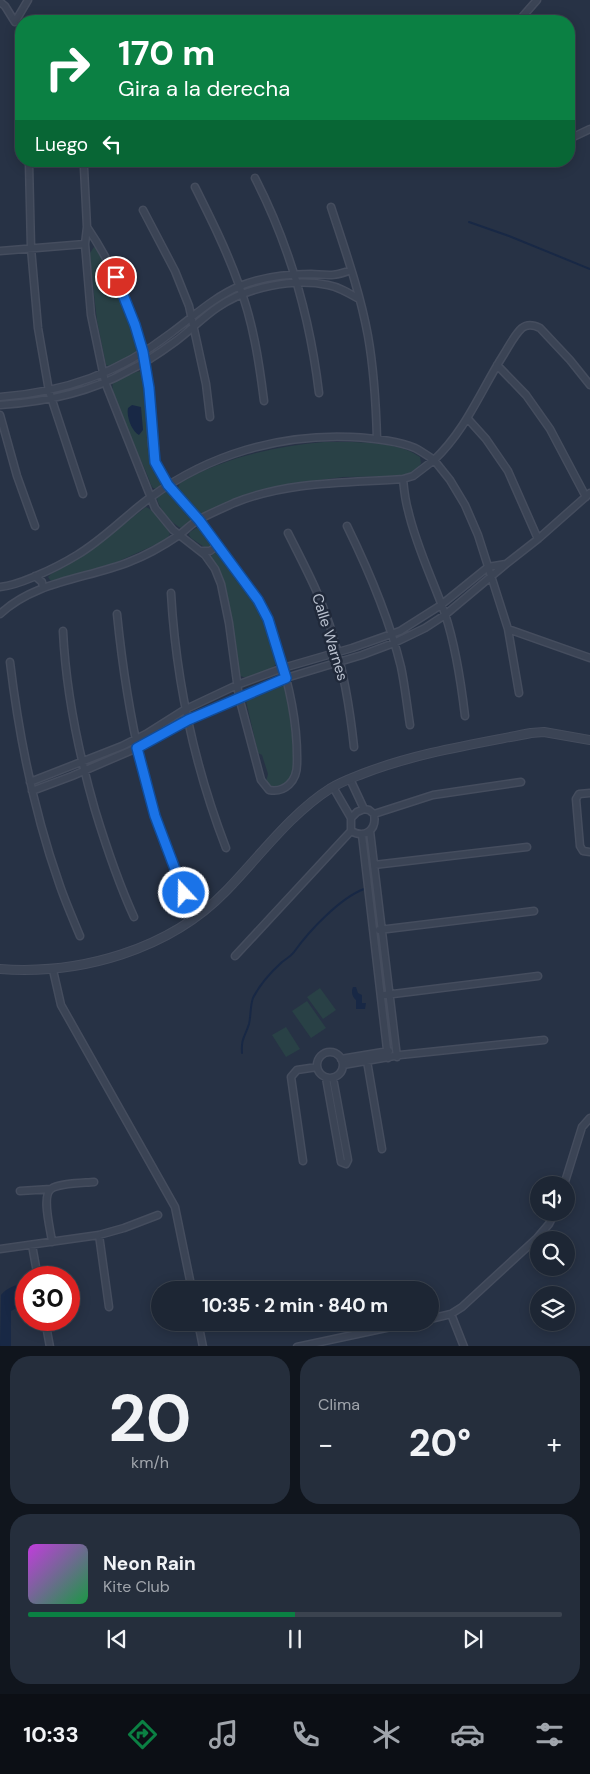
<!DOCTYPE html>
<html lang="es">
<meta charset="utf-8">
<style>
:root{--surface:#1d2634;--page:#252e3c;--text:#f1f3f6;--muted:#a0a5ac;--line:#3b434f;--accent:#0b8043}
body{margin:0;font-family:"DM Sans",sans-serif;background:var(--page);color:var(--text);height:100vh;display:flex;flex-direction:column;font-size:19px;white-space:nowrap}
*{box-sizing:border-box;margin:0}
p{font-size:16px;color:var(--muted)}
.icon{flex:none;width:28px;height:28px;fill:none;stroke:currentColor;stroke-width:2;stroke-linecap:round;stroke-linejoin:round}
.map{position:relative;height:1346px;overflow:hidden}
.side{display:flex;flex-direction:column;gap:10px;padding:10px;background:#10151d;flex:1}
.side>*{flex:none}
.guide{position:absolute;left:15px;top:15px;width:560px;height:152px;border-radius:20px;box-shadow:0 2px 12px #0003,0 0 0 1px var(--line);background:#0b8043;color:#fff;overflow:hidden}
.fabs{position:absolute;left:530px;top:1176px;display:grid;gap:10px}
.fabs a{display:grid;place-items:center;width:45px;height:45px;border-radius:50%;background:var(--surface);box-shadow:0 2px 12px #0003,0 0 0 1px var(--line);font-size:25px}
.speed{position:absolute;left:15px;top:1266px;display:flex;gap:10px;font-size:25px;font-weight:700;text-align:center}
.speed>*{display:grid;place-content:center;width:65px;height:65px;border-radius:50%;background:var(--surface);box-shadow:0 2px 12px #0003,0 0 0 1px var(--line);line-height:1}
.speed .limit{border:8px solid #d22;background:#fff;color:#111}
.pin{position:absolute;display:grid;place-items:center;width:42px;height:42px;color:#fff;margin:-21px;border:2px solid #fff;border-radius:50%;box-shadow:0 1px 5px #0007}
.me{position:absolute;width:55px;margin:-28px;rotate:339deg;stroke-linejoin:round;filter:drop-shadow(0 0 4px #0008)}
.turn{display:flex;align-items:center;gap:18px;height:105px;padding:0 20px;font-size:22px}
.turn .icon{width:65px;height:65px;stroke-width:2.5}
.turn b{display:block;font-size:35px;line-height:42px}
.then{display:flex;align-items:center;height:48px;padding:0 20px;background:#0003;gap:10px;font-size:19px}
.big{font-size:38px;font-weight:700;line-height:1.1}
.side .card{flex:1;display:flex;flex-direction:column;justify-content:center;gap:8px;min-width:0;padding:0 18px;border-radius:20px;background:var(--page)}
.side .dial{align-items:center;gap:0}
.dial b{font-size:65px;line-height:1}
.song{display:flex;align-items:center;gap:15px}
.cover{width:60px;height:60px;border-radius:8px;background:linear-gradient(135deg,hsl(290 70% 55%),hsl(140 70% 35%))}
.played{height:5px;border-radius:2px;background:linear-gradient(90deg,var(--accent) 50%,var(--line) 50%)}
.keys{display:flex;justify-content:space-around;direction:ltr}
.heat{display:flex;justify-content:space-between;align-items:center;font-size:28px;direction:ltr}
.side .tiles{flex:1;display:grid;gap:10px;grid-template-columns:1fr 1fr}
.card:last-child{grid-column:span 2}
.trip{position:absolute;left:151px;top:1281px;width:288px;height:50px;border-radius:25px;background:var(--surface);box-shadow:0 2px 12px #0003,0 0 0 1px var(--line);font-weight:700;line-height:50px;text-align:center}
.tabs{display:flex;height:80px;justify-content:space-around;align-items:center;background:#0c0f15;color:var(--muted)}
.tabs .icon{width:35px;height:35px}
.tabs .current{color:var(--accent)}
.tabs b{font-size:22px;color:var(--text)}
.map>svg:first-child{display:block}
.green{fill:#294146}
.water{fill:#182845}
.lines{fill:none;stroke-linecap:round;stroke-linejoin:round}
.stream{stroke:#182845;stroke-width:2}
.minor-casing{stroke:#454d5e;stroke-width:9}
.tertiary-casing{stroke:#454d5e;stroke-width:10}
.minor{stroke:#3b4455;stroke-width:6}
.tertiary{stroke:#3b4455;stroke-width:8}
.route-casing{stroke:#114b97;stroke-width:12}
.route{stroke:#1a73e8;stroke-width:9}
.labels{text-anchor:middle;stroke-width:5;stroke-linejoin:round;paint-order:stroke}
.street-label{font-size:15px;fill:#b9c0ce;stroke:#20293a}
</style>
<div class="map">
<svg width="590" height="1347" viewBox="0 0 590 1347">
<rect width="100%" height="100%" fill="#273245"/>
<!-- green -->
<path class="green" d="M94,247L98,249C115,283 129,315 139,351L111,367L106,365L97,321L90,258V253Z
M142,371C151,384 148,440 151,459C153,468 159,475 162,484L157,489L153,488L151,485C145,463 107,399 113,381L136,372Z
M324,442C352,442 397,440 420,457L421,463L418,468L405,476L343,477L284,485L243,496L201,514L197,511L178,488L180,483C222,458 275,446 324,442Z
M167,491L173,493L191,516V520L181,528C172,524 158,508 157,498Z
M146,507C155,511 166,525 170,534L166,540L117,562L53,582L50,580L48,577L51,574C86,557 115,530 146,507Z
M198,527C205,530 212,538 213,546L207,549L191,538L189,535L190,532Z
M218,550L249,593L260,612L278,662C271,671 252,681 240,676L238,672C235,645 233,618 226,591C223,579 216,568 211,556Z
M281,684L285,687C289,699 297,768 292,776C288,784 281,788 273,788L266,782L268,774L262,755L258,753L246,701L248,698L276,685Z
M320,988L336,1010L323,1019L307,997Z
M307,1001L326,1028L311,1038L292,1011Z
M286,1027L300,1049L286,1057L272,1035Z"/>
<!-- water -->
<path class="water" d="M132,405L141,407L143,430L139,435C132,432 126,416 128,408Z
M353,987H356L358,993L362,995V1003H366L365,1009H356V1000C352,997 351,991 353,987Z
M23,1283L26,1285V1303L11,1311V1346H0L1,1295C7,1288 13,1286 23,1283Z"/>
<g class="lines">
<!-- stream -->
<path class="stream" d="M469,222L509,236L590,269
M242,1053C241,1038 245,1037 249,1024C251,1016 250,1006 253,998C260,984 271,972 282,962C286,959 291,956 294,952C309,931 340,898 364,889"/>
<defs>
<path id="minor" d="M0,2L5,6L15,22L28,0
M523,16L537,0
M569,139L590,129
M29,163L31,248L38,328L49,391L83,494
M84,168L87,227L85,244L91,315L105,382L155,508L173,530L205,555L215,569L221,584L229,623L239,697L261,780L269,790C285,793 297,781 297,764C298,723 289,685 277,646C272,630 267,614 258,600C254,593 247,586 242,579C229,561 216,542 202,524C187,504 166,487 156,464C149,448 152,408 149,389C141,331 120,276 87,227
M255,178C290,246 310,318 319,393
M195,187C211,219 227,251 239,285C253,322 259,361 264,401
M331,207C345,250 360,292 368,336C374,370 376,404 377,439
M143,210L175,271L189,306L206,384L210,417
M0,251L85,244
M497,365L526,395L550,429L586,497
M0,397C65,392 119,373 171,333C194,316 214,297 240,286C262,277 287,274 311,274C329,275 333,277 351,270
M0,405C44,402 89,393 128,371C145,363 161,352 176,341C191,330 203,317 218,307C247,287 293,278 328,285C339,287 349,293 359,299
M0,415L17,476L35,526
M468,419L486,439L508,471L538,539
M403,479C404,489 405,500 408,510C416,546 433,580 445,614C456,647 461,682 465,716
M347,526C369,571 389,618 401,667C405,686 407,706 410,725
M288,533C305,567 323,600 333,636C344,673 350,709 354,747
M201,551H210L214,548L215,542
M506,564L538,539L590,493
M35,576L42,582L43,588
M0,587C13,586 24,581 36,576C50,570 64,563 77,555C104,539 126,515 151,497C210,454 280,434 351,437C372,438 395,440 415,448C421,451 428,456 434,460L413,476L403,479C346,483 288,481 234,503C223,508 211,513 200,519C192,523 186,530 179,535C163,546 147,555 129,562C86,579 35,581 0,614
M171,593C176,681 194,765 226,848
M117,614C124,683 135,751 156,817C164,843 174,868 184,893
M508,629L590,658
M63,631C66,693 78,751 95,810C106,846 118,882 134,917
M10,662C19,737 34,812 59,883C65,901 73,919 80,936
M519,693L508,629L478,535L465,505L450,480L434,460C466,430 481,390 504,354C509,346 515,334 522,328C527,324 534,325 540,328L570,360L590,385
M350,779L364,809
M30,782L122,746L146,734L184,710L237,685L283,668L352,648L400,631L441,605L488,567L506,564L445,615L425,628L394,643L362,655L286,678L188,721L137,748L72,776L32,791
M333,787L351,818
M590,793L579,794L576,799L580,846L583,851L590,852
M364,809L369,810L374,814C377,830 365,839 351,831V818L357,812Z
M374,814L433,795L521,782
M370,831L397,1057
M362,835L388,1058
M374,865L527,847
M379,930L534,911
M235,956L351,831
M53,970L61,1005L175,1207L192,1290
M385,995L538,976
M317 1065a13 13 0 1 1 26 0a13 13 0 1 1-26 0Z
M341,1059L389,1051
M367,1061L382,1149
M343,1065L400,1055L544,1040
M326,1078L341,1162L346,1164L348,1160L333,1078
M303,1161L291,1077L297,1070L317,1067
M564,1185L582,1127L590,1118
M20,1191L51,1189
M99,1235L109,1307
M52,1242C51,1231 41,1196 51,1189C59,1183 84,1183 94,1182
M32,1245L38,1278
M0,1249L99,1235L124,1228L158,1215
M451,1314L464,1347
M430,1319L451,1314L462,1307L537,1238L549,1224L555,1212
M45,1320L50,1347
M198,1322L203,1347
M297,1347L414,1322"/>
<path id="tertiary" d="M0,969C80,975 169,950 226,891C260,856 290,814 331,788C341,782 352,778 362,774C416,753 475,744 531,733L544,732L590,740"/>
</defs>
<!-- minor casing -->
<use href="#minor" class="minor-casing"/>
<!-- tertiary casing -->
<use href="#tertiary" class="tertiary-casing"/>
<!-- minor -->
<use href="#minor" class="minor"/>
<!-- tertiary -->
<use href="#tertiary" class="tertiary"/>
</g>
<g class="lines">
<defs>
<path id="route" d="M116,277L135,325L143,352L149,388L155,462L168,485L199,520L258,600L268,619L286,678L188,720L137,748L155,816L184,893"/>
</defs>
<!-- route casing -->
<use href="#route" class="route-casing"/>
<!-- route -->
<use href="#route" class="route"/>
</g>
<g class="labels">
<!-- street labels -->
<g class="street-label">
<text transform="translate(330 637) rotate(73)" y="5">Calle Warnes</text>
</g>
</g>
</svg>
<div class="fabs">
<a><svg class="icon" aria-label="sound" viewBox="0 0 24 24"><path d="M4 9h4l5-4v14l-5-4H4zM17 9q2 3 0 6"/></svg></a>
<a><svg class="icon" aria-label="search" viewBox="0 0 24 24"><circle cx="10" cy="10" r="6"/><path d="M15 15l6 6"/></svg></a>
<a><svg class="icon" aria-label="layers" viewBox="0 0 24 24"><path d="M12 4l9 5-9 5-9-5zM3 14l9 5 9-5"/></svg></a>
</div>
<div class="speed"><div class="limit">30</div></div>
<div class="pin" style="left:116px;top:277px;background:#d93025"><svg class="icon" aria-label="arrive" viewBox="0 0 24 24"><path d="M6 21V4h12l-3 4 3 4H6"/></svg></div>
<svg class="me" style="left:184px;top:893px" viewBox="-20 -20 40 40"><circle r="17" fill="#1a73e8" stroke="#fff" stroke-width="3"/><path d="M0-11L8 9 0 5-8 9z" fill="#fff"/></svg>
<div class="trip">10:35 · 2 min · 840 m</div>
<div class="guide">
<div class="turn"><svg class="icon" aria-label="right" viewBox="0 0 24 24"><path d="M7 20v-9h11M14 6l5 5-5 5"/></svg><div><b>170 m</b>Gira a la derecha</div></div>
<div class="then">Luego<svg class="icon" aria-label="left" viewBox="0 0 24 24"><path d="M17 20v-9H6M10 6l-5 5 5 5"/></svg></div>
</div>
</div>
<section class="side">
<div class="tiles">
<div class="card dial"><b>20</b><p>km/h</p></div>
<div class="card"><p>Clima</p>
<div class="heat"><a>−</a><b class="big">20°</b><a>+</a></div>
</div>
<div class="card">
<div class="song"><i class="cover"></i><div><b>Neon Rain</b><p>Kite Club</p></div></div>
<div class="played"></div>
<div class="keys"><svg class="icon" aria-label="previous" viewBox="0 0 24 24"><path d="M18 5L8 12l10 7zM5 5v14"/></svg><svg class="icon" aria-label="pause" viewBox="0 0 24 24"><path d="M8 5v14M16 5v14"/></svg><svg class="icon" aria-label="next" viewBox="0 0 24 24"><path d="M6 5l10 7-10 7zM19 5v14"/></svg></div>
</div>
</div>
</section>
<nav class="tabs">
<b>10:33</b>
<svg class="icon current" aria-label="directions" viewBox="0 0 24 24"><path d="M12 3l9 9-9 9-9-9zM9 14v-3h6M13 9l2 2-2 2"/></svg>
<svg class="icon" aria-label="music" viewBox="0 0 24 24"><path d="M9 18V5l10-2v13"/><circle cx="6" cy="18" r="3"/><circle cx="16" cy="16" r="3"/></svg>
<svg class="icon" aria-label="phone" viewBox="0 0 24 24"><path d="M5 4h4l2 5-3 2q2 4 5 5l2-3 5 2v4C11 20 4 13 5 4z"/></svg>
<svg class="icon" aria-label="climate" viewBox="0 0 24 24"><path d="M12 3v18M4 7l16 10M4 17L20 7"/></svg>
<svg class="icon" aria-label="car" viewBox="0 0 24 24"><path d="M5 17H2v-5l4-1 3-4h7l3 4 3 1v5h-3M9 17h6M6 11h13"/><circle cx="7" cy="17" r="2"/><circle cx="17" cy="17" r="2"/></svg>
<svg class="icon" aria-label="filters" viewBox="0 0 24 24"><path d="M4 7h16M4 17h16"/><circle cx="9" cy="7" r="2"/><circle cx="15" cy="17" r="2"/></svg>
</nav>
